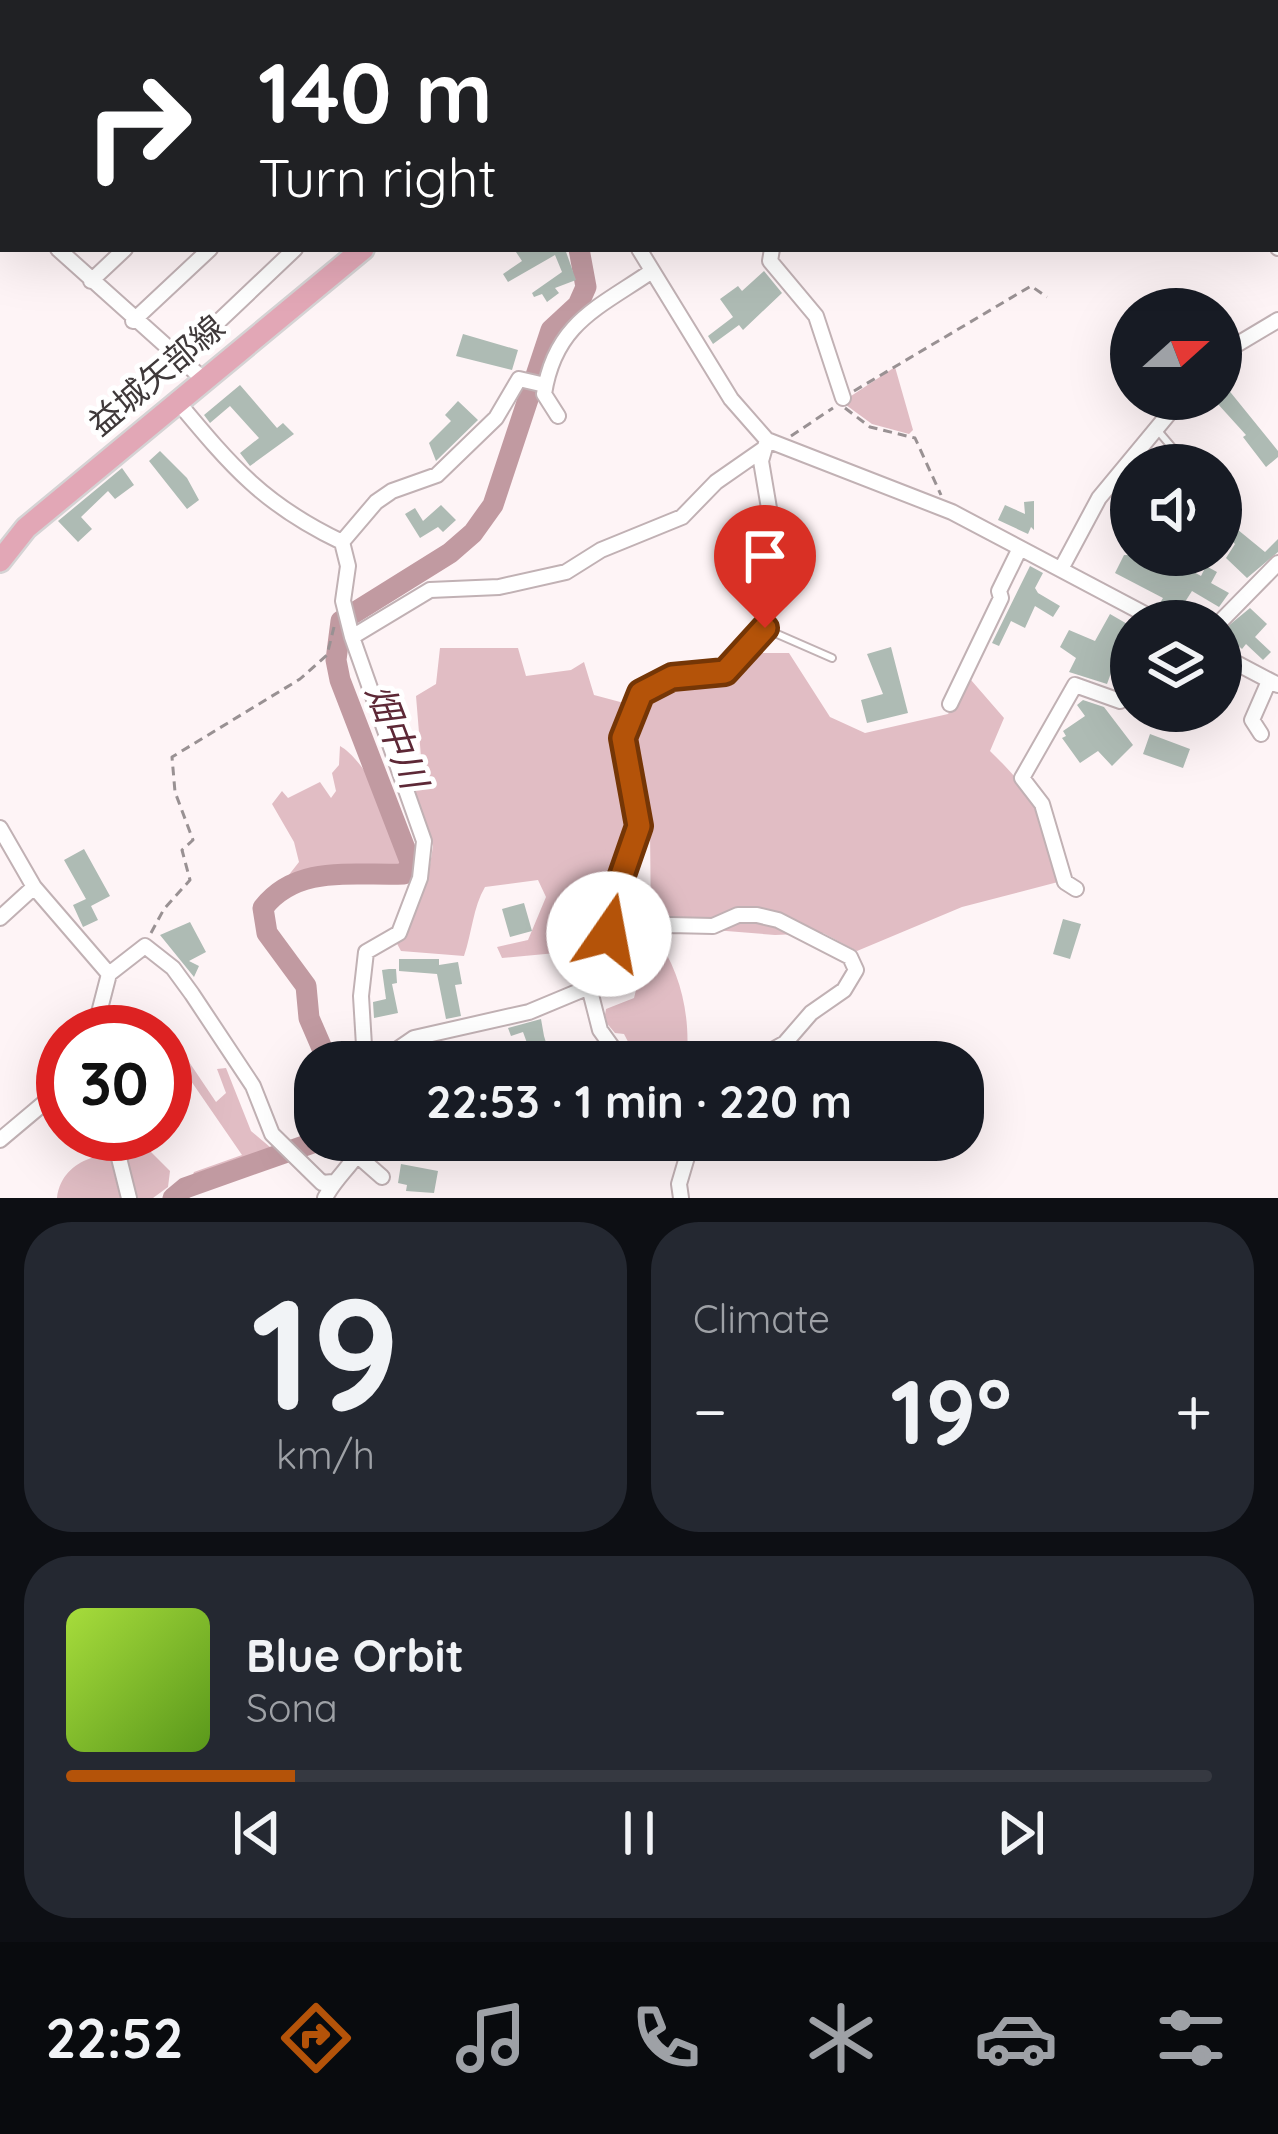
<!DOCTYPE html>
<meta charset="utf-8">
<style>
:root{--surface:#171b24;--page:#242831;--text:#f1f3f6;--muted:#9ea1a6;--line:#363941;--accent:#b45309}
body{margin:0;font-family:Quicksand,"Noto Sans JP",sans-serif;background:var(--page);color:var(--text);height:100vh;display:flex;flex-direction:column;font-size:45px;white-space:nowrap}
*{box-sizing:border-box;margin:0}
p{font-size:39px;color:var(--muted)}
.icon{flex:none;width:66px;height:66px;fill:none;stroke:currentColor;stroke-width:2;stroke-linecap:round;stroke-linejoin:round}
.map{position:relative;height:1198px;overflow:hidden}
.sheet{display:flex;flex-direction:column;gap:24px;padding:24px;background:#0d0f14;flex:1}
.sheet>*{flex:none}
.top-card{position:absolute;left:0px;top:0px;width:1278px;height:252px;box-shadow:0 12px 48px #0002;background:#202124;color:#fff;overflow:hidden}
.needle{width:78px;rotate:69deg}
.fabs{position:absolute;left:1110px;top:288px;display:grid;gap:24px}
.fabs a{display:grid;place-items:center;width:132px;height:132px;border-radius:50%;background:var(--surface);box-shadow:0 12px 48px #0002;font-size:60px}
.speed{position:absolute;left:36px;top:1005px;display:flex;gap:24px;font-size:60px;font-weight:700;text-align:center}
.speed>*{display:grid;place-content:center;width:156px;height:156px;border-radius:50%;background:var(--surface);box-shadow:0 12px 48px #0002;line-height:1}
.speed .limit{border:18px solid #d22;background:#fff;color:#111}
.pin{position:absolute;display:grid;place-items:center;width:102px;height:102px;color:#fff;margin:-123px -51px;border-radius:50% 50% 50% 0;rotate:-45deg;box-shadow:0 0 12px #0007}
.pin .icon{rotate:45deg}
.me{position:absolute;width:132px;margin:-66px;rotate:12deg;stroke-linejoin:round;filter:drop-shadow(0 0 9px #0008)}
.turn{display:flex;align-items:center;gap:42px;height:252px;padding:0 60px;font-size:54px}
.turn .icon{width:156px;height:156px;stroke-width:2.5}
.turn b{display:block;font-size:84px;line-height:102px}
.big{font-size:90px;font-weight:700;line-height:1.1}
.sheet .widget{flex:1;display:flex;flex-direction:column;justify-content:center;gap:18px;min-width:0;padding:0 42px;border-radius:48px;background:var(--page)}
.sheet .dial{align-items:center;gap:0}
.dial b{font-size:156px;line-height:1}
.song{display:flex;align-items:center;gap:36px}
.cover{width:144px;height:144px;border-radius:18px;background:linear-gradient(135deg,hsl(80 70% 55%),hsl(90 70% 35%))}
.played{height:12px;border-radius:6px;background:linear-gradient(90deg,var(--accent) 20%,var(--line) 20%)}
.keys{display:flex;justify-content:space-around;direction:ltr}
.heat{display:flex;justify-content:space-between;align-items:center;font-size:66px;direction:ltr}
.sheet .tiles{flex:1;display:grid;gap:24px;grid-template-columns:1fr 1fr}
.widget:last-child{grid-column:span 2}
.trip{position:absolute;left:294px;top:1041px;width:690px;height:120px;border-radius:48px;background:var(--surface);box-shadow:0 12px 48px #0002;font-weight:700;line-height:120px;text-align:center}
.tabs{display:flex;height:192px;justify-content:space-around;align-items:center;background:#090b0e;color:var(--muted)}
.tabs .icon{width:84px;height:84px}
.tabs .active{color:var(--accent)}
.tabs b{font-size:54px;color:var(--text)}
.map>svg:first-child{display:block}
.green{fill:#e1bdc4}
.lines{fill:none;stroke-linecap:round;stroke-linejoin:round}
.stream{stroke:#9a7d82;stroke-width:3}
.river{stroke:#c19aa1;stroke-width:21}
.building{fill:#aebbb4}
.service-casing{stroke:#c1b1b4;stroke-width:10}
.minor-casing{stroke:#c1b1b4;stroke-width:18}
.tertiary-casing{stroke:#c1b1b4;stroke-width:21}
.primary-casing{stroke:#d5d3d4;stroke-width:26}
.path{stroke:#999193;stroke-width:3;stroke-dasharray:9 6;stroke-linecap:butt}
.service{stroke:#fff;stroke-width:6}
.minor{stroke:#fff;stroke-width:14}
.tertiary{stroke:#fff;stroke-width:16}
.primary{stroke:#e2a7b6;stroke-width:21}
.route-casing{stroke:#753606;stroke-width:30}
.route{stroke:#b45309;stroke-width:21}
.labels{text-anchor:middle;stroke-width:10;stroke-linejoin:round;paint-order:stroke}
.street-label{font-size:33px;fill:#3f393a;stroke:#fff}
.water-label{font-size:36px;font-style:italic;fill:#5d2836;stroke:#fff}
</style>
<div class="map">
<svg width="1278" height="1198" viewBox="0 0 1278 1198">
<rect width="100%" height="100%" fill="#fef4f6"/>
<!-- green -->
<path class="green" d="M895,367L913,430L909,434L872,424L846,405L848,398Z
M440,648H518L526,676L571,670L584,662L594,695L624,703C604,750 635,788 629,834C627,851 615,862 607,876C596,896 597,934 586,959L571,963L556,953L502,958L497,947L528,940L546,897L538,880L485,887C473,907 472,933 464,956L401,951L395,940L429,871L433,846L408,779L421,757L416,696L436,684Z
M763,653H789L830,717L865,733L948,714L971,680L1004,718L990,751C1040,799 1042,817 1058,882L962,907L857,951L823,933L775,935L651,925L650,831L631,738L650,699L679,685L727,678Z
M340,746C366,760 401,830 407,862L400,870L288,876L299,862L294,842L272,804L282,791L288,798L320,782L331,798L336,791L332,773L339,765Z
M654,935C680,969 690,1013 687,1056L636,1057L624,1034L615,1033L604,1020L606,1009L634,998L637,986L621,949Z
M183,1053L216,1102L226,1093L217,1069L226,1068L251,1131L277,1153L189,1184L194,1172L242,1155L180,1065Z
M144,1145L170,1171L168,1187L153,1198H57C63,1154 110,1154 144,1145Z"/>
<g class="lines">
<!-- stream -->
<path class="stream" d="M1073,0L1076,3
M321,3L324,0
M0,243L3,240"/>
<!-- river -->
<path class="river" d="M723,3L724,0
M328,1062L309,1018L306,986L267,933L263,908C297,864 354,876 404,874L411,864L340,680L336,660L341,621L450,553L473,533L493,505L551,330L578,305L586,287L579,249
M173,1198L185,1188L321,1140"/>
</g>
<!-- building -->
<path class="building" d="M514,249H565L576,280L555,288L559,293L547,302L542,294L534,297L532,293L562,272L555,255L508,282L503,274L522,261Z
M764,271L782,293L743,330L739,325L713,344L708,336L733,317L720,299L738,286L742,291Z
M463,334L518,350L512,370L456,356Z
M1221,370L1232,384L1227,388L1278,451V457L1266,467L1243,437L1246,435L1217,403L1221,399Z
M240,385L277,428L283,423L294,434L250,466L240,453L259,438L230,406L210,423L204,415Z
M458,401L478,420L436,461L429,443L451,421L445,415Z
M160,451L187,478L199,500L187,509L149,461Z
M122,468L134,485L115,499L108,491L81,517L92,529L78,542L58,521Z
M1034,501V530L1031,527L1028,534L998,520L1005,505L1025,514L1024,502Z
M441,505L456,520L443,532L438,527L420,538L405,514L415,508L423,521Z
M1232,525L1265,552L1278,539V552L1247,578L1226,558L1235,544L1224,533Z
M1124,555H1146L1171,567L1174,561L1201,576L1206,566L1217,572L1211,583L1229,593L1219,607L1192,591L1174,619L1157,608L1163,598L1115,573Z
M1030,566L1043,573L1035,588L1038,593L1060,606L1053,617L1035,606L1025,628L1011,621L999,646L992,643Z
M1250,608L1267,624L1255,637L1271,652L1263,660L1246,644L1242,649L1233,641L1229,646L1221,642V632Z
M1110,614L1129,625L1120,641L1131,648V673L1114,665L1107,684L1069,672L1076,658L1060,647L1069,630L1095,641Z
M891,647L908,713L867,723L861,700L883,694L867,654Z
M1083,700L1104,707L1133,745L1112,766L1098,751L1080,763L1062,738L1066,736L1063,731L1085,716L1077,705Z
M1150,734L1190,749L1183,768L1143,754Z
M84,849L110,896L91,906L98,920L83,927L73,905L86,899L64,860Z
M524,903L532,931L510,937L502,909Z
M1063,919L1081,924L1070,959L1053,954Z
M190,922L206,952L189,961L199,966L194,977L160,935Z
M399,959H439V965L458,962L462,984L455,985L461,1016L446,1019L437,974L399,971Z
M389,969H396L397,983L392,984L398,1013L374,1018L373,1002L386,999L382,970Z
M541,1019L544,1036L552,1062H534L523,1032L511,1036L508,1028Z
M401,1164L438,1171L434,1193L406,1191L407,1185L398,1183Z"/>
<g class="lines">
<defs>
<path id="service" d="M1159,432L1187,465
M1221,504L1224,508
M768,630L832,658"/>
<path id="minor" d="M1064,0L1067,3
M1259,0L1262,3
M246,3L249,0
M711,3L713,0
M732,3L734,0
M1275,14L1278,17
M1275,161L1278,158
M0,191L3,194
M0,234L3,231
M1275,240L1278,248
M58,249L203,379
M639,249L731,399L767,440L952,512L1158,621
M772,249L770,261L816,316L843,398
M91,281L125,249
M133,321L210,249
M1221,354L1278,320
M179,359L295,249
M177,401C232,467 264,505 342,542L348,566L343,601L352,637L424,841L420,878L399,933L366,952L361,996L365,1062
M558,416L544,394C555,323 598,308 652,271
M342,542L376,502L392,491L437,475L496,418L519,379L545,385
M1061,569L1099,498L1181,399
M1221,621L1278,563
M352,637L430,590L499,587L566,572L601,550L682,517L716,482L762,450
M1221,655L1278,685
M950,704L1001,598L999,591L1020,548
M1261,734L1252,720L1269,681
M0,828L34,887L109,974
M1076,889L1065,882L1042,804L1022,778L1075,685L1120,701L1131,684
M0,918L34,887
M609,934L670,925L713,926L738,915H757L778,920L850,957L856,970L844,990L811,1013L785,1043L767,1053L725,1062
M590,981L610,973L619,977
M94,1032L109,974L145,946L173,968L192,994L253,1086L272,1134L322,1183L333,1182
M379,1062L414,1038L529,1012L589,987
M623,1062L600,1030L589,987L639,826L623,738L641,693L672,677L725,672L765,629L772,526L761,461L767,440
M113,1134L129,1198
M0,1140L63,1087
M358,1156L382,1177
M325,1198C336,1176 355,1164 365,1140
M681,1198L679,1184L692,1140"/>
<path id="tertiary" d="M426,0L428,3"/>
<path id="primary" d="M625,3L626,0
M0,561L26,528L363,249"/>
</defs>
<!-- service casing -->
<use href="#service" class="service-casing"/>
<!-- minor casing -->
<use href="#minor" class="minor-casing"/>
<!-- tertiary casing -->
<use href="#tertiary" class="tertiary-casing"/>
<!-- primary casing -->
<use href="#primary" class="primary-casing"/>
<!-- path -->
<path class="path" d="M605,0L608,3
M854,391L1031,286L1047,297
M845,408L870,427L915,438L941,495
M791,436L833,408
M151,933L164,909L190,880L182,850L193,840L175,792L172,757L300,679L327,655L334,627"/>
<!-- service -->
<use href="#service" class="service"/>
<!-- minor -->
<use href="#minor" class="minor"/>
<!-- tertiary -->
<use href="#tertiary" class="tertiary"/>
<!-- primary -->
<use href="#primary" class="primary"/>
</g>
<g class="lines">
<defs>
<path id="route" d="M609,934L614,898L639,826L623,738L641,693L672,677L725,672L765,628"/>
</defs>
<!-- route casing -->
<use href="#route" class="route-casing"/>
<!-- route -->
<use href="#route" class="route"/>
</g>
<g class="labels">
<!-- street labels -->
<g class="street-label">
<text transform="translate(156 375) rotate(-40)" y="12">益城矢部線</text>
</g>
<!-- water labels -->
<g class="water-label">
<text transform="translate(397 736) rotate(69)" y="13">畑中川</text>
</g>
</g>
</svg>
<div class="fabs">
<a><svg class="needle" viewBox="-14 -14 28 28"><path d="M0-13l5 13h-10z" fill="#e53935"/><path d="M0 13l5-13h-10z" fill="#9ea1a6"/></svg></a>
<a><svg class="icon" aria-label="sound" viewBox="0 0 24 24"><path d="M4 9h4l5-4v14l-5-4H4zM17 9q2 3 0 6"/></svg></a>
<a><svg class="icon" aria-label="layers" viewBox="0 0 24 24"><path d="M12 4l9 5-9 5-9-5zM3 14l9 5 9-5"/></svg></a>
</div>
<div class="speed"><div class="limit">30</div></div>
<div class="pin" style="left:765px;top:628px;background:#d93025"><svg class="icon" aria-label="arrive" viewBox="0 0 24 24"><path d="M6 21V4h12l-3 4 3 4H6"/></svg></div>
<svg class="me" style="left:609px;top:934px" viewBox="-20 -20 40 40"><circle r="19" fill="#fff"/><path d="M0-13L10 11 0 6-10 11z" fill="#b45309"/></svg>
<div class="trip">22:53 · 1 min · 220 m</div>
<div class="top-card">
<div class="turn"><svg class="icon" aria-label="right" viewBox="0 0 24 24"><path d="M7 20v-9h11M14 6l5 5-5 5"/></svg><div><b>140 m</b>Turn right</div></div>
</div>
</div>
<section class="sheet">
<div class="tiles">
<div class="widget dial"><b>19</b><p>km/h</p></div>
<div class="widget"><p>Climate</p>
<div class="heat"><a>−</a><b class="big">19°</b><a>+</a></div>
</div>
<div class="widget">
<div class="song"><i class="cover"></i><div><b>Blue Orbit</b><p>Sona</p></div></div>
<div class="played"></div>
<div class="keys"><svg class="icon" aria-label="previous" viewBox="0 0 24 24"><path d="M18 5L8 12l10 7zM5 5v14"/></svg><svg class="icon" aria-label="pause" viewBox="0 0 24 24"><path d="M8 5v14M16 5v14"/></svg><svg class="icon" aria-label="next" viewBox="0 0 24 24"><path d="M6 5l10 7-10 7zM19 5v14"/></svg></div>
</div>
</div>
</section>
<nav class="tabs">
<b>22:52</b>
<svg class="icon active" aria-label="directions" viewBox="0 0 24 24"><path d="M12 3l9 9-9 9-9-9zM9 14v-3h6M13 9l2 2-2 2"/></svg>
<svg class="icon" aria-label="music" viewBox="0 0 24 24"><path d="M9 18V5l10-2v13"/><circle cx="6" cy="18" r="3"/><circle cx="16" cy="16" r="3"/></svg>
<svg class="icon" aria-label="phone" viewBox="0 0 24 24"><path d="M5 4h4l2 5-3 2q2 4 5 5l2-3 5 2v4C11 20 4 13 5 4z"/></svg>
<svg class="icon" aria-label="climate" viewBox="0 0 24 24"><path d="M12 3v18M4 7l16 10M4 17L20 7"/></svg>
<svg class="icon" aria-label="car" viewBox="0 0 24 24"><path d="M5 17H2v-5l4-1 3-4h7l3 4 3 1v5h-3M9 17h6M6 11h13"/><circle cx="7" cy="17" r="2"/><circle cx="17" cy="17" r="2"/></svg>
<svg class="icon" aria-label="filters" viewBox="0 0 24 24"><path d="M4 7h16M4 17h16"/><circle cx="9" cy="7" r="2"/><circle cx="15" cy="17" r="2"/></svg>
</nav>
